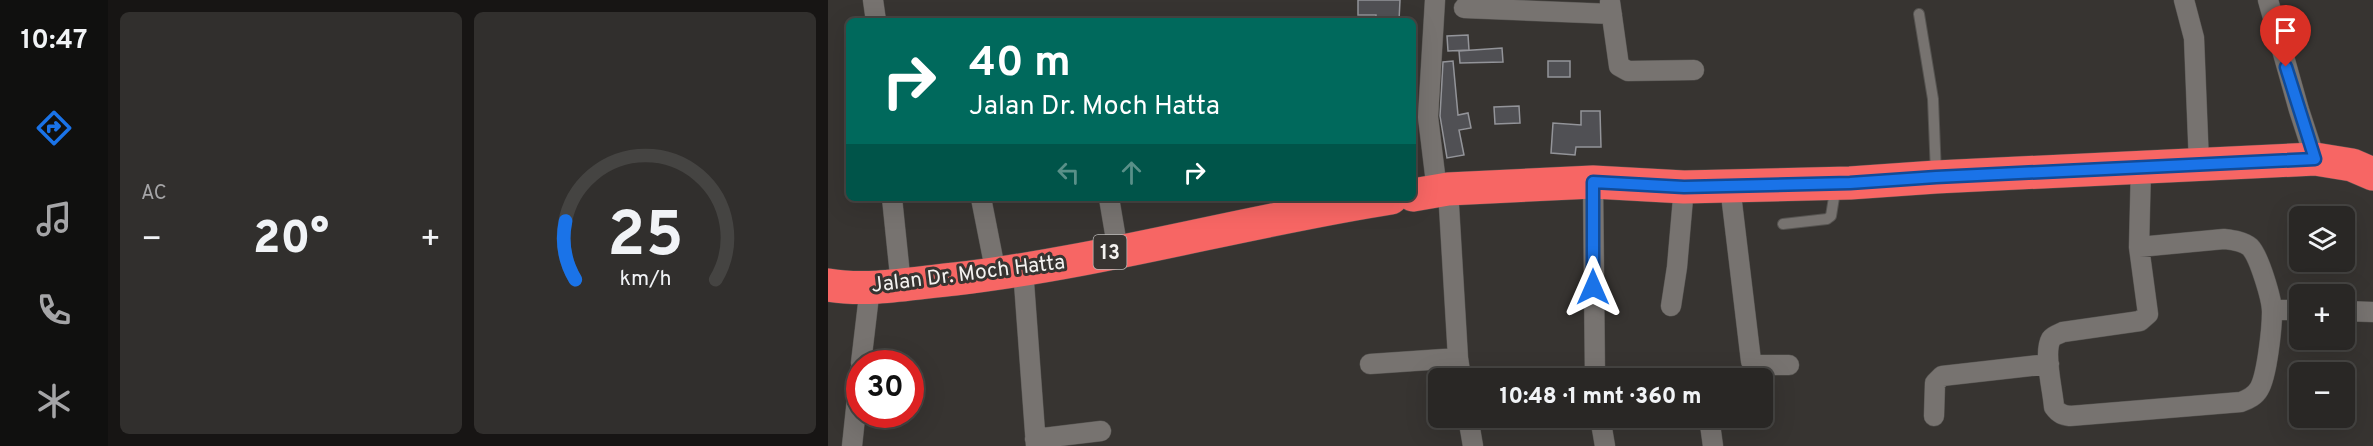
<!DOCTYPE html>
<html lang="id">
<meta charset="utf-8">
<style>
:root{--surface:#292725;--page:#312f2d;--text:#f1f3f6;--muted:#a5a5a7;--line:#454442;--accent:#1a73e8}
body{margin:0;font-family:Overpass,sans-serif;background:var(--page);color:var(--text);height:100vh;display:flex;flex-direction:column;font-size:22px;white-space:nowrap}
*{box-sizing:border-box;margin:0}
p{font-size:20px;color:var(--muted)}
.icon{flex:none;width:33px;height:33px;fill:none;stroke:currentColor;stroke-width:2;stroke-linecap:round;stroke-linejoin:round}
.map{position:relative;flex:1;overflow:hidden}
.drawer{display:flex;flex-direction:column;gap:12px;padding:12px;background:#171514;width:720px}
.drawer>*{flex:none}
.top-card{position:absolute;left:18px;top:18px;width:570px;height:183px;border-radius:9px;box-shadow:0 6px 24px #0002,0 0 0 2px var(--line);background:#00695c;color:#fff;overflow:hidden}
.controls{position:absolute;left:1461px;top:206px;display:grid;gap:12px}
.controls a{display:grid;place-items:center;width:66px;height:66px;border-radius:9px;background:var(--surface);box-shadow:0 6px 24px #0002,0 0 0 2px var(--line);font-size:30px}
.speed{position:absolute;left:18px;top:350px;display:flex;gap:12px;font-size:30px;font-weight:700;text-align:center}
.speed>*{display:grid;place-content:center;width:78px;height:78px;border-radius:50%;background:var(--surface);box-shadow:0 6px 24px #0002,0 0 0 2px var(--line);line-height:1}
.speed .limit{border:9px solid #d22;background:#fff;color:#111}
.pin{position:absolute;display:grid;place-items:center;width:51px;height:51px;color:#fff;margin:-62px -26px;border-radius:50% 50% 50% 0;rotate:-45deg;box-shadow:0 0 6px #0007}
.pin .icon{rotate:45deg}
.me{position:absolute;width:66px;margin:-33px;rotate:0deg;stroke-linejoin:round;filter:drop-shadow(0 0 4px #0008)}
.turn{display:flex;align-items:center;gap:21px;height:126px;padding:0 24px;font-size:27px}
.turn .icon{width:78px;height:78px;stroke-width:2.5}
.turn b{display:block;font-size:42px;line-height:51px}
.lanes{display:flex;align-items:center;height:57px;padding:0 24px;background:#0003;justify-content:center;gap:30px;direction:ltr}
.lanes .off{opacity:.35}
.big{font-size:45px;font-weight:800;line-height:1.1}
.drawer .widget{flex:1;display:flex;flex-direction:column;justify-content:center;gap:9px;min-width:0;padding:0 21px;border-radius:9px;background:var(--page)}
.drawer .dial{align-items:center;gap:0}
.dial svg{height:156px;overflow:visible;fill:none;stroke:var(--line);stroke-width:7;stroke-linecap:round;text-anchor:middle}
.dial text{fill:var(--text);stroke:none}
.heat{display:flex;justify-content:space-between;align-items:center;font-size:33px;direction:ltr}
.drawer .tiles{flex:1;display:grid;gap:12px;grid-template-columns:repeat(2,1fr)}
.trip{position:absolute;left:600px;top:368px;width:345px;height:60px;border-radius:9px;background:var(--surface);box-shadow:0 6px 24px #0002,0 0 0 2px var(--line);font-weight:800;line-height:60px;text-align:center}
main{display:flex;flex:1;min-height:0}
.tab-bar{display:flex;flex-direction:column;width:108px;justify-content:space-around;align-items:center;background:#10100f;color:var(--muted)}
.tab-bar .icon{width:42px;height:42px}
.tab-bar .active{color:var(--accent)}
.tab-bar b{font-size:27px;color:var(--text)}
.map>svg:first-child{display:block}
.building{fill:#505054;stroke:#939499;stroke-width:1.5}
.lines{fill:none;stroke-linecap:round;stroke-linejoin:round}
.lane-casing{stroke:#565451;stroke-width:12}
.street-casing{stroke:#565451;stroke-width:21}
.highway-casing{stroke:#565451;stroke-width:34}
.lane{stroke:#777370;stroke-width:10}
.street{stroke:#777370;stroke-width:20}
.highway{stroke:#f76664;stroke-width:33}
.route-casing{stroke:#114b97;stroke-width:15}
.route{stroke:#1a73e8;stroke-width:10}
.labels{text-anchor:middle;stroke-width:6;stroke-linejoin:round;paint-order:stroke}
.shield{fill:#373431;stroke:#bbb9b7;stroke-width:1.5}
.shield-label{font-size:20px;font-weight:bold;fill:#f4f2f0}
.street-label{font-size:21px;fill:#f4f2f0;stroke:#373431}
</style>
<main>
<nav class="tab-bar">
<b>10:47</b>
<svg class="icon active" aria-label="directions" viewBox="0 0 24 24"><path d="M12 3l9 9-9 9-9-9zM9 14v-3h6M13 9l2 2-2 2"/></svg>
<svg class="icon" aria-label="music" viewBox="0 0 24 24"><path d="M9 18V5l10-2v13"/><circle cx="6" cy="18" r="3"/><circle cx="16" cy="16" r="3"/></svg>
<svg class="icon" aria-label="phone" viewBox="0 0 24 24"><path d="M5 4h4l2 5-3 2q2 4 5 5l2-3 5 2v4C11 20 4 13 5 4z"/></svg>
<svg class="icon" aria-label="climate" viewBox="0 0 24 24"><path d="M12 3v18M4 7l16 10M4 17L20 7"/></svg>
</nav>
<section class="drawer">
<div class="tiles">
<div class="widget"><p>AC</p>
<div class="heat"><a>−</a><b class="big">20°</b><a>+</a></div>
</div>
<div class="widget dial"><svg viewBox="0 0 100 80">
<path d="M14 69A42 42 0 1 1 86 69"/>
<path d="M14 69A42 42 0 0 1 9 39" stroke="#1a73e8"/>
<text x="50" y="56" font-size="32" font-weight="700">25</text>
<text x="50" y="72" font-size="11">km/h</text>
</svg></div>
</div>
</section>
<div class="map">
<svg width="1545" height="446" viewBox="0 0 1545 446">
<rect width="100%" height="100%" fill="#373431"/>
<!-- building -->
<path class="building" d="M530,0H572L571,21H548V15H530Z
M640,35L641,50L620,51L619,36Z
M674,48L675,62L632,63L631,51Z
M625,61L630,115L640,113L643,128L631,130L636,155L619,158L612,116L615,62Z
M720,61H742V77H720Z
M691,106L692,123L667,124L666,107Z
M753,111H772L773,147H748L747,155L723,153L725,123L753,125Z"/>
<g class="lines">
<defs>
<path id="lane" d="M1091,14L1105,99L1108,174
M955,224L999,219L1003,216L1008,185"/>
<path id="street" d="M45,0L48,21
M607,0L600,117L609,191
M1356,0L1366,38L1371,164
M1440,0L1471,110L1487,159
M782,2L791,66L800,71L866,70
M636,8L784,14
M765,182L767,378
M902,186L923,361L926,365H961
M64,198L73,285
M153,198L168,274
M281,198L290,251
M1396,239C1404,240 1415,241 1422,247C1431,256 1444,299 1444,312C1444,328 1439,376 1431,389C1427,396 1421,399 1413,402L1242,416C1235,415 1231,414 1226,407C1225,391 1215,353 1223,339C1226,335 1231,334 1235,332L1312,321L1320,314L1311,247Z
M1311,247L1313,166
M195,269L208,446
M843,306L849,267L856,187
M1445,310H1472
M1516,311L1545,312
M630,358L633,378
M33,363L42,287
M542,364L630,358L620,189
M1106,416L1107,383L1114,376L1221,364
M640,417L645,446
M772,417L777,446
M881,417L885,446
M207,439L273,431
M24,446L32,371"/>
<path id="highway" d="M585,195L620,189L765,182L856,187L1022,183L1108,177L1487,159L1524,165L1545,174
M0,285C41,292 86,283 127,279C274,262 417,221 563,198"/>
</defs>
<!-- lane casing -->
<use href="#lane" class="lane-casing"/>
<!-- street casing -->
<use href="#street" class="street-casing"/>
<!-- highway casing -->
<use href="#highway" class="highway-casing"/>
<!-- lane -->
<use href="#lane" class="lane"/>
<!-- street -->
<use href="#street" class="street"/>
<!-- highway -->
<use href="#highway" class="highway"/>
</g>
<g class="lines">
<defs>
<path id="route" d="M765,287V182L856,187L1022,183L1108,177L1487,159L1458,67"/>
</defs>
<!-- route casing -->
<use href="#route" class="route-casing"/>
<!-- route -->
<use href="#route" class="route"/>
</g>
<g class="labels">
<!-- shield labels -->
<rect class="shield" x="265.5" y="235" width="33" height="34" rx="4.5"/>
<g class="shield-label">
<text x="282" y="259">13</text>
</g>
<!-- street labels -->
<g class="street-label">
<text transform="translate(140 273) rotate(-7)" y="7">Jalan Dr. Moch Hatta</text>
</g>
</g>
</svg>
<div class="controls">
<a><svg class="icon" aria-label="layers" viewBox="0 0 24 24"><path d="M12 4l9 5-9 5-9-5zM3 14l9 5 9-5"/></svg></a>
<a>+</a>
<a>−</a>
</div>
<div class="speed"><div class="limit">30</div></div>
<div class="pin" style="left:1458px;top:67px;background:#d93025"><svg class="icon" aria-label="arrive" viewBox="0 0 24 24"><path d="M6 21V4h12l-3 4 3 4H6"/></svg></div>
<svg class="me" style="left:765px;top:287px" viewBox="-20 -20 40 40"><path d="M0-17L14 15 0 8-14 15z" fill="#1a73e8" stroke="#fff" stroke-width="4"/></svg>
<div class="trip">10:48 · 1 mnt · 360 m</div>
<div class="top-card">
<div class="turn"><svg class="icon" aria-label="right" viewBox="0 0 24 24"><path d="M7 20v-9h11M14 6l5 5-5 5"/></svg><div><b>40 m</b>Jalan Dr. Moch Hatta</div></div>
<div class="lanes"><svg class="icon off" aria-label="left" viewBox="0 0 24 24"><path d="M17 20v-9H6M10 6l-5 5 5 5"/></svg><svg class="icon off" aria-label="ahead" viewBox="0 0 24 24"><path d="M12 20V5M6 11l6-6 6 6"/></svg><svg class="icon" aria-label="right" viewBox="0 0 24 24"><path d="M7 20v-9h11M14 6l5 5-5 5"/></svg></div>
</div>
</div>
</main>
